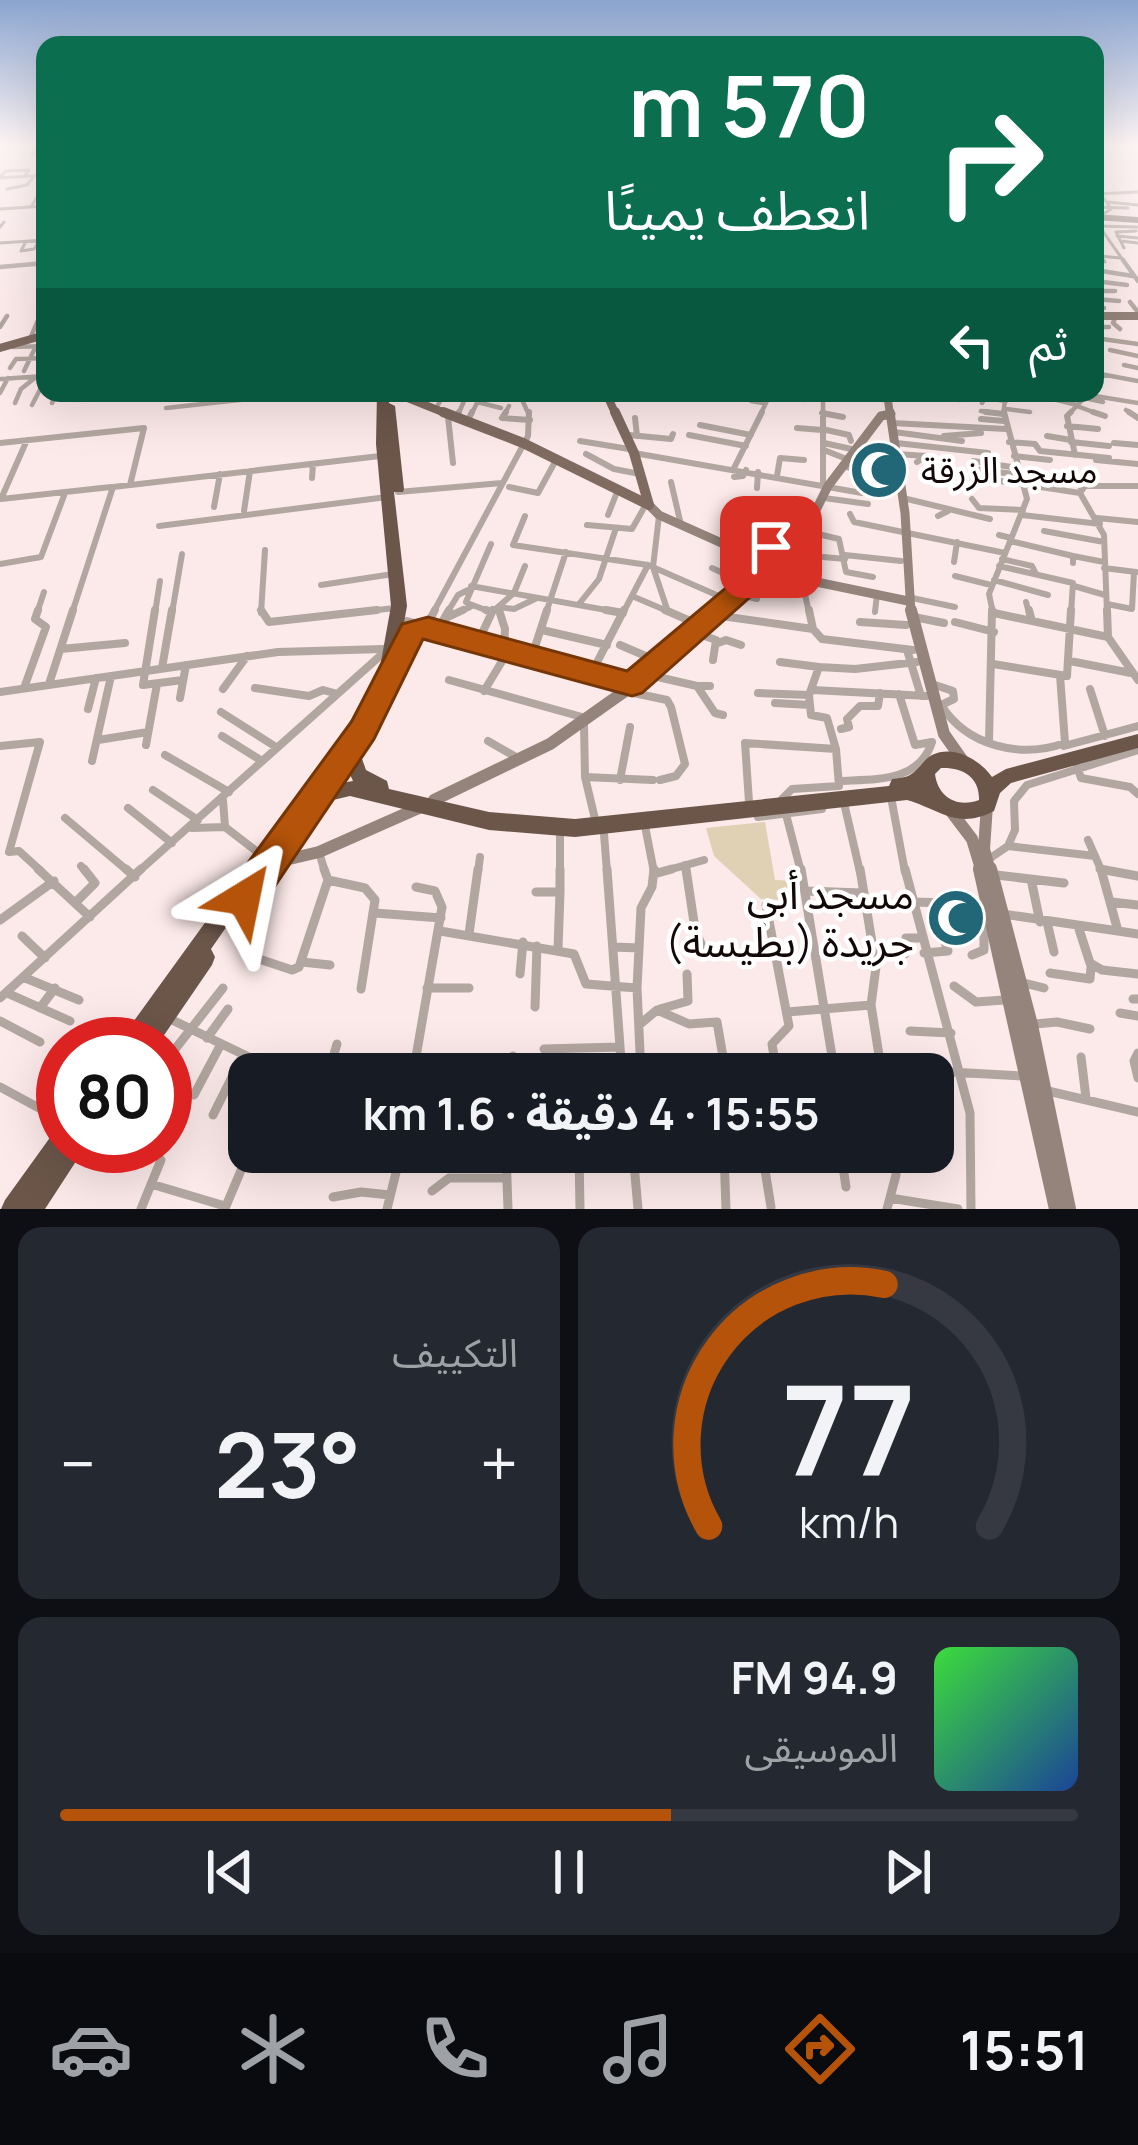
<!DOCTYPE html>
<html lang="ar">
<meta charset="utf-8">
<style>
:root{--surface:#171b24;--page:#242831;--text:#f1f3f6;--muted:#9ea1a6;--line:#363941;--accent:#b45309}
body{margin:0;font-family:Manrope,"Noto Sans Arabic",sans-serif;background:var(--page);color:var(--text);direction:rtl;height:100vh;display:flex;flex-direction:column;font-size:45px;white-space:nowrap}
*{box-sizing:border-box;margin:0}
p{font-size:39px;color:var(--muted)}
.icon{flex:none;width:66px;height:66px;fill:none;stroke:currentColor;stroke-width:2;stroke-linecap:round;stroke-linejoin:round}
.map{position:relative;height:1209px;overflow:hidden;direction:ltr}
.side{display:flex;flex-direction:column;gap:18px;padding:18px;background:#0d0f14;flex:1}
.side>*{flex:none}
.banner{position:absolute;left:36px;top:36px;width:1068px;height:366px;border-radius:24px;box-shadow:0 12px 48px #0002;direction:rtl;background:#0b6e4f;color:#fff;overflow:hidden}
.speed{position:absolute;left:36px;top:1017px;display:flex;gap:24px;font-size:60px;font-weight:700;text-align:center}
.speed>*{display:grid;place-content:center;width:156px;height:156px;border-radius:50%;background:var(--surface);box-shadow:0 12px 48px #0002;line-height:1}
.speed .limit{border:18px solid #d22;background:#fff;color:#111}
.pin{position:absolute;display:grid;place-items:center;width:102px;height:102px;color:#fff;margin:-51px;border-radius:24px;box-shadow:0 6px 18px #0006}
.me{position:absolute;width:132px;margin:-66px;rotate:35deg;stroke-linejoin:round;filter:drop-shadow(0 0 9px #0008)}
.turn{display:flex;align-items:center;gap:42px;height:252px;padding:0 36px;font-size:54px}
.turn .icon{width:156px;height:156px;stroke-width:2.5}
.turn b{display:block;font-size:84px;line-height:102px}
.then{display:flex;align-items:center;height:114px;padding:0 36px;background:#0003;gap:24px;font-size:45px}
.big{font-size:90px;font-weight:700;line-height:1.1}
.side .tile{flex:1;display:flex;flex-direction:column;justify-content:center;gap:18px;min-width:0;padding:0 42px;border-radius:24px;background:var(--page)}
.side .dial{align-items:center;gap:0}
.dial svg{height:312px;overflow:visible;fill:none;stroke:var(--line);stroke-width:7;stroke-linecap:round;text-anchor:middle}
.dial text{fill:var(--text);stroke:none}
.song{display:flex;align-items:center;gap:36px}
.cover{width:144px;height:144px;border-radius:18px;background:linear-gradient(135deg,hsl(120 70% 55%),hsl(220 70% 35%))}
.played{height:12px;border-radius:6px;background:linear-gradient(90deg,var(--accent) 60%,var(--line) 60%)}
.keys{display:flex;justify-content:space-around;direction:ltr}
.heat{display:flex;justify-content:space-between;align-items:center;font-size:66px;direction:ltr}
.side .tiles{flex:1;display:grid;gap:18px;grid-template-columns:1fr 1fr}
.tile:last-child{grid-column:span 2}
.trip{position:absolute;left:228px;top:1053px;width:726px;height:120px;border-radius:24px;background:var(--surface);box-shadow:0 12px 48px #0002;font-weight:700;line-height:120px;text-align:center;direction:rtl}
.tabs{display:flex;height:192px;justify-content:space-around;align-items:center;background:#090b0e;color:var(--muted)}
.tabs .icon{width:84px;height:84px}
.tabs .current{color:var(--accent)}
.tabs b{font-size:54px;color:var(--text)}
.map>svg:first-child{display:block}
.green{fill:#e0d0b4}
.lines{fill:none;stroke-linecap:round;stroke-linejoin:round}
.street-far4{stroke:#b2a6a0;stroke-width:3}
.street-far3{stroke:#b2a6a0;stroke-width:4.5}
.street-far2{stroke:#b2a6a0;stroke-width:6}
.street-far1{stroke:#b2a6a0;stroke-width:8}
.street{stroke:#b2a6a0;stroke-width:9}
.secondary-far4{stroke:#94847b;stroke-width:6}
.secondary-far3{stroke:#94847b;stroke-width:8}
.secondary-far2{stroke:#94847b;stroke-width:9}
.secondary-far1{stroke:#94847b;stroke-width:12}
.secondary{stroke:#94847b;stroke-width:16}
.primary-far1{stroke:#7f6b60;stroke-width:8}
.primary{stroke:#7f6b60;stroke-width:10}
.highway{fill:#6c564a;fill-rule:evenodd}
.route{fill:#b45309;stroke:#753606;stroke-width:3}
.labels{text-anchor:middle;stroke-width:9;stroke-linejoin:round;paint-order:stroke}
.poi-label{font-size:36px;fill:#120808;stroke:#fff;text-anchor:start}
.near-poi-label{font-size:42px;fill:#120808;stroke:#fff;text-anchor:end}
</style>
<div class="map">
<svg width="1138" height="1209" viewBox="0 0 1138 1209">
<rect width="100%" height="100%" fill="#fce9e9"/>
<!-- green -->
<path class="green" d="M765,822L775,880L796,881L800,901L761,899L714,856L706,828Z"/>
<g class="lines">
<!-- street-far4 -->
<path class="street-far4" d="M32,155L40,145
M32,155L45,154
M1,176L6,171L29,170L25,176
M0,178L45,175
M7,189L27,185L35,175
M1095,194L1138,192
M1107,202L1138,205
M31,207L39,194
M1095,207L1128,208
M0,209L45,206
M1100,216L1111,209L1101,194
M1095,220L1125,263
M1098,226L1137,227
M0,227L4,222
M1117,236L1138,238
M26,241L21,251L34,249L40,240
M1121,241L1138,243
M0,243L45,240
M1095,247L1105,262
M1124,248L1116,232L1136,231
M1100,256L1120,258"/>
<!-- street-far3 -->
<path class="street-far3" d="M1123,260L1138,281
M0,267L45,263
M1095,270L1133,276
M1095,281L1127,285
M1095,291H1115
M1095,299L1119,301
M1130,302L1138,312
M1095,308H1104
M1116,316L1113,323L1120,329
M0,327L7,316
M1095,327H1109
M1095,338L1138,344
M30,339L45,304
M13,347L45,346
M1110,350L1138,356
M1095,362L1101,363
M1124,365L1138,368
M10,368L16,359L45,358
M24,371L36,346
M1095,373L1138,381
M0,379L45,376
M1095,386L1103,375
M0,393L8,378
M467,393L479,397
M519,393L529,415
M754,393L751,401L763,403
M802,393L803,400
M823,393V415
M832,393L883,400
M890,393L960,400
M1089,395L1138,403
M73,399L76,393
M1089,399L1103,402
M1057,400L1077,405
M477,402L501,408
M15,403L21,389L36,377
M52,403L57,393
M982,403L985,398L1006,401
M32,405L45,380
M1077,406L1101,415
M166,408L305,393
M436,409L444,393
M1006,409L1030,412
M1126,410L1133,415
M981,411L1004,414
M822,413L831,415
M458,415L464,401
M471,415L482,393
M504,415L509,406
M760,415L771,393
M1003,415L1006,393
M1068,415L1089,393"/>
<!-- street-far2 -->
<path class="street-far2" d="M506,412L502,418L530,420
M823,412V484
M986,412L1004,414
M1071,412L1067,416L1075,455
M1093,412L1105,416
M1129,412L1138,418
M822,413L843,417
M448,417L453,463
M457,417L459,412
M635,418L637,436
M981,419L1004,421
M467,422L472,412
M892,423L1006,429
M700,425L751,435
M1067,426L1098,429
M797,428L822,430
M822,429L849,435L851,441
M894,432L962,441
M629,435L671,439L673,434
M689,435L746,446
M944,436L981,433
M1047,436L1071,440
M27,440L1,499L111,487
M580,441L629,449
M1009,442L1035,444L1040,451L1109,458
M1071,442L1109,446
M0,443L144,428L130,485
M824,443L856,450
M896,443L988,453
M1114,443L1138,445
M824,450L849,460
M634,453L862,493
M586,454L614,469L640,474
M897,454L926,456
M1014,456L1050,460
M1096,460L1138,464
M973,461L1018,468
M917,462L926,456
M844,466L895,481
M734,468L762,412
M974,469L1021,475
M1034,471L1039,488
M1053,473L1074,475L1082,490
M777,476L780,458L804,460
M734,477L743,476L746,470
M312,478L313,464
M671,482L681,525
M509,487L538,493L556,460
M757,488L758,472
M952,488L971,490L974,477L1080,493L1104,535L1107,613
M398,492L502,483
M1080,493L1085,486H1138
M824,498L868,504
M903,498L990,519
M972,499L979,508L1023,510
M214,507L220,474
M759,510L762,541L782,552
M244,511L250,471
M850,514L854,522L1005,553
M608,515L617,492
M1022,515L1100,524
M525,516L513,545L648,565L728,600
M659,516L653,567L668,612
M938,516L948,511
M1097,518L1138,522
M587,525L632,529L645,506
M159,526L387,497
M801,530L839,539L846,572L873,577
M1044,531L1104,542
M999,535L1011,538
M1010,541L1073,556
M845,555L901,561
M823,557L845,559
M1002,559L1032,566L1036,574
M954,562L957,542
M1073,563V556L1104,562
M0,564L41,557L65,493
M999,566L1073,583L1071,613
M712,568L747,584
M1104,568L1136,572
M955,576L991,585
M802,580L809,613
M994,580L1048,595
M321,585L393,574
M471,586L623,613
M1074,586L1105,595
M736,594L757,599
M632,596L672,613
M912,598L955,607
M466,602L491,544
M1026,602L1029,613
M467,603L491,612
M579,604L599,579L616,528
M1107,604L1132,609L1134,572
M875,612L877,594
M37,613L44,592
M72,613L113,487L380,456
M155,613L160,581
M172,613L182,554
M261,613L265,550
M350,613L395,608
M433,613L528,436L529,412
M447,613L458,595L468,590
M457,613L470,607
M491,613L514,593L525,566
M500,613L498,607L514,609L537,598
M546,613L566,552
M623,613L648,565
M993,613L989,594L1027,499L1004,412"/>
<!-- street-far1 -->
<path class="street-far1" d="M155,610L143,685L183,680
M261,610L269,622L377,610
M486,610L491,612
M499,610L505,629L504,650
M606,610L623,613
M665,610L695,623
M809,610L813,629
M1029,610L1032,621
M1107,610L1108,637L1138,680
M994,613L1108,637
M714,615L813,629L822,639L913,650
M914,617L944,623
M446,618L463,610
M407,621L628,684
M860,622L906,625
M955,622L994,632
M426,627L435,610
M438,629L449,610
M542,630L607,645
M693,632L716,640L713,660
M478,642L493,610
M718,643L726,640L741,645
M620,645L655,660
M402,646L412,631L426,627
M61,649L125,643
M907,650L921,696
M531,659L547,610
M1070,661L1131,673
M780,662L819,667
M993,664L1067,676L1071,610
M162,668L172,610
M591,674L624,610
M645,674L697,686L715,713L723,715
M449,680L582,717
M49,684L73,610
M932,684L953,691L954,699L941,705C967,746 1020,759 1065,743L1060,675
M697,686H710
M24,688L46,627L35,619L38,610
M255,688L309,696L323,690L334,693
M223,689L247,656
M1090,689L1105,736
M813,690L927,696
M484,691L507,653
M0,692L278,652L383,649
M629,692L667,700L671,707L685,764L676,776L660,780
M758,693L809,695
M899,694L915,745L932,742
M180,698L186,665
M775,703L810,705
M88,709L96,678
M221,712L276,747
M584,724L585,777L595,819
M841,729L849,727L847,719L860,706H878L880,693
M222,736L262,761
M98,740L148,732
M488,741L516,757
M989,741L992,610
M146,745L157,684
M0,746L40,742L9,852L19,851L42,872
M1064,746L1138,726
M836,749L827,718L811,715L809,695L819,667L855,669L917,662
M165,755L229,792
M92,761L111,676
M1077,766L1081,778L1130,787L1138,794
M585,777L653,780
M620,780L630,727
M839,781C874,779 919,783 932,742
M153,790L198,820
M891,797L905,872
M223,800L225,827L260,854
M749,802L745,743L836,749L839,786
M844,803L860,872
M128,808L172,843
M758,817L822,809
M65,818L129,872
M645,826L654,872
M192,828L225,827
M560,829V872
M604,834L607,872
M1088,840L1102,872
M1008,846L1015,830L1014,801L1027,785L1138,750
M319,852L325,872
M986,861L1008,846L1095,856
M685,865L686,872
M81,866L86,872
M138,872L389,648
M478,872L480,857
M661,872L704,860
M801,872L782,799L792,789L839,786"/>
<!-- street -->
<path class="street" d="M38,869L90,917
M126,869L135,877
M560,869V892
M607,869L622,1074
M686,869L695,929L705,954
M801,869L835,1074
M860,869L876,967L871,1005
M905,869L970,1113L971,1209
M1100,869L1138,876
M654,874L672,869
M996,875L1064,883
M1031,879L1040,922
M328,880L365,888L375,900L361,989
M805,891L862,893
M536,892H560L558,949
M76,902L95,883L84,869
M912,902L988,904
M1112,902L1138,905
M766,905L789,1026L772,1044L777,1074
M375,913L441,918
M1003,914L1118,931L1102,873
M0,920L54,881
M1047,922L1054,952
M1078,926L1090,963L1102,970L1138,974
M440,931L574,954L586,984L637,988L641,1074
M1118,931L1138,934
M469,934L478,869
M22,936L45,958
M614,947L639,948
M876,953L905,954L906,938H921
M924,953L948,951L939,925
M972,955L984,950V928L994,926
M259,959L292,970L299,967L328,880L324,869
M302,962L330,965
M1050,973L1090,979L1091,967
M520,974L523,942
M23,977L79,1000
M1024,983L1044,988
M954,986L976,1002L1004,1000
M427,988H469
M637,988L641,908L652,887L654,869
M7,993L70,1021
M0,998L141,869
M1133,999H1138
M535,1007L537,946
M40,1008L55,988
M660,1009L688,1001L687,974
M787,1012L871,1005L882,1074
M1120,1013L1138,1016
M168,1018L284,1074
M0,1021L40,1042
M1035,1024L1057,1022L1090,1029
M639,1025L657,1010L689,1024L717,1022L726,1074
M910,1031L951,1033
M207,1038L228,1009
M544,1049L620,1047
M1138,1053L1134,1061L1138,1078
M1081,1057L1086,1098
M165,1062L223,988
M896,1069L1022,1076
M328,1074L337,1044
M413,1074L442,907L435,891L416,887
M511,1074L513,1056
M165,1086L172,1089
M0,1087L63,1121
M1048,1091L1138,1112
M194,1095L221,1044
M213,1115L243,1055
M506,1152L508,1209
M579,1152L580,1209
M633,1152L638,1209
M724,1152L726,1209
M762,1152L771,1207
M841,1153L846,1187
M725,1162L841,1152
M151,1184L225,1206
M432,1191L449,1178H505
M333,1197L361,1192L390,1195
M890,1198L958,1209
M226,1206L242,1168
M141,1209L161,1160
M387,1209L401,1152
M887,1209L896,1175L895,1152"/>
<!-- secondary-far4 -->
<path class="secondary-far4" d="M1095,217L1138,220"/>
<!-- secondary-far3 -->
<path class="secondary-far3" d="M1095,316H1138
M887,393L890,415"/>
<!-- secondary-far2 -->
<path class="secondary-far2" d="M890,412L905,513L911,613
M649,505L659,515L802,579L908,601
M711,613L775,561L812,518L828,486L881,416L891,414"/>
<!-- secondary-far1 -->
<path class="secondary-far1" d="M911,610L944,734L963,761
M434,800L550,744L625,691L714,610
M987,805L984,849L990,872
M950,810L972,839L982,872
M268,864L319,852L421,807"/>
<!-- secondary -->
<path class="secondary" d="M981,869L1057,1209
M989,869L1030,1025L1068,1209"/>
<!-- primary-far1 -->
<path class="primary-far1" d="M0,348L45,335
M395,393L450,415
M606,393L616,415"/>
<!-- primary -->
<path class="primary" d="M443,412L523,443L649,505
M615,412L634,453L649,505"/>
<!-- highway -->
<path class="highway" d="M377,393H389V403L395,406L404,489L403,492H394L407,606L396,667L361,733L365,739L361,756L366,770L387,781L389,789L489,812L575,819L889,786L892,779C898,778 905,778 910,775C919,770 924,759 932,755C954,744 980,760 992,777L1006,769L1138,734V748L1011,783L1000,793L994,811C957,830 941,810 907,800L575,837L489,830L350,796L333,800L310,813L306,812L211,949L215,957L212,965L158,1044H120L123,1036L348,725L380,667L391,606L376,444ZM343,759L353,781L324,786ZM941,768C962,767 980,777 979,800C958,808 938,798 935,774Z
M63,1129V1146H86L45,1209H1L5,1200L54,1132Z"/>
</g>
<!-- sky -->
<linearGradient id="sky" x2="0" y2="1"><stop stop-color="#8aa4cf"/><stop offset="0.46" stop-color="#fef5f5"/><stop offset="1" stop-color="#fef5f5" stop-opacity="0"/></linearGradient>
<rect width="1138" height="314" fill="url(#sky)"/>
<!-- route -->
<path class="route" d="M771,538L795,552L784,567L642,693L632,696L423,639L374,739L258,911L244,916L231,911L226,898L231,886L352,721L402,624L428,617L627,671L765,555L758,547Z"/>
<!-- icons -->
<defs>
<symbol id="mosque-disc" viewBox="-11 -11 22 22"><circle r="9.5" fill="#226778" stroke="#fff"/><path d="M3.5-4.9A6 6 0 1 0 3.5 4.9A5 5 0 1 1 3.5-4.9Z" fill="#fff"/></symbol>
</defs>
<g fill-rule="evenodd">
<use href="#mosque-disc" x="846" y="437" width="66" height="66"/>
<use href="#mosque-disc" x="923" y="885" width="66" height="66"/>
</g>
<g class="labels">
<!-- poi labels -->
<g class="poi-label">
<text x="921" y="483">مسجد الزرقة</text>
</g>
<!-- near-poi labels -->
<g class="near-poi-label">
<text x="914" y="909">مسجد أبي<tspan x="914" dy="48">جريدة (بطيسة)</tspan></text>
</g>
</g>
</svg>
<div class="speed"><div class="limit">80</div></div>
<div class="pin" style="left:771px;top:547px;background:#d93025"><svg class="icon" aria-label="arrive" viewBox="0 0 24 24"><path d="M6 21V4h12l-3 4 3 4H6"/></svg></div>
<svg class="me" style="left:244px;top:898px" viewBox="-20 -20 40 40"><path d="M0-17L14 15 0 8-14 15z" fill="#b45309" stroke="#fff" stroke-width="4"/></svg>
<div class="trip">15:55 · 4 دقيقة · 1.6 km</div>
<div class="banner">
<div class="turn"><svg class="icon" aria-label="right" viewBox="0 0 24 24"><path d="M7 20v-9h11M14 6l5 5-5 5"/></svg><div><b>570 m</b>انعطف يمينًا</div></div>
<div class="then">ثم<svg class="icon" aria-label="left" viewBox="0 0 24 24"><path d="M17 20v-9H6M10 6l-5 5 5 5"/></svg></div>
</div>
</div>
<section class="side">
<div class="tiles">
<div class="tile dial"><svg viewBox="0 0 100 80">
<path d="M14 69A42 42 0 1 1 86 69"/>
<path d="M14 69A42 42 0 0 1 59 7" stroke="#b45309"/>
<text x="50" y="56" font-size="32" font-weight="700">77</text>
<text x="50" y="72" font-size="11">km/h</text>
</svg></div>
<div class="tile"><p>التكييف</p>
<div class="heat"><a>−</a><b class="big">23°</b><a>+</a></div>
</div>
<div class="tile">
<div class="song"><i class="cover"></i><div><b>94.9 FM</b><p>الموسيقى</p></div></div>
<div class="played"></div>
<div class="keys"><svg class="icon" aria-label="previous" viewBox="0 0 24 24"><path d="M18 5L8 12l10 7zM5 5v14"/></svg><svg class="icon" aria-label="pause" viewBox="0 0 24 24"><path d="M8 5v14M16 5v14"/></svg><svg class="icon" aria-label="next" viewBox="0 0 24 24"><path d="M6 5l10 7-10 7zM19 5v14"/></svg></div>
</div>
</div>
</section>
<nav class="tabs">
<b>15:51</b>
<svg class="icon current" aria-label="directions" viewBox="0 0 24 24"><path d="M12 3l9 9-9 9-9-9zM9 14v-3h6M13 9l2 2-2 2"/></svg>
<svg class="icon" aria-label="music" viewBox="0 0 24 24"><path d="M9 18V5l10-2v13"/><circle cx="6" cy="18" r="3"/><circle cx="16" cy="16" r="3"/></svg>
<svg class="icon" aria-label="phone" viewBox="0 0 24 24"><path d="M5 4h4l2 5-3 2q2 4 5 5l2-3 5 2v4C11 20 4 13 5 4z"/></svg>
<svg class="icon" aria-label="climate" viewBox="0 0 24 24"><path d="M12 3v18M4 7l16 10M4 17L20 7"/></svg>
<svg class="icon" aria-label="car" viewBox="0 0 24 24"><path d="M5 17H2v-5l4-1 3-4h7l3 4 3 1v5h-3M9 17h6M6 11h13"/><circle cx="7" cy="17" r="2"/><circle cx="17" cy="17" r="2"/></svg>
</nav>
